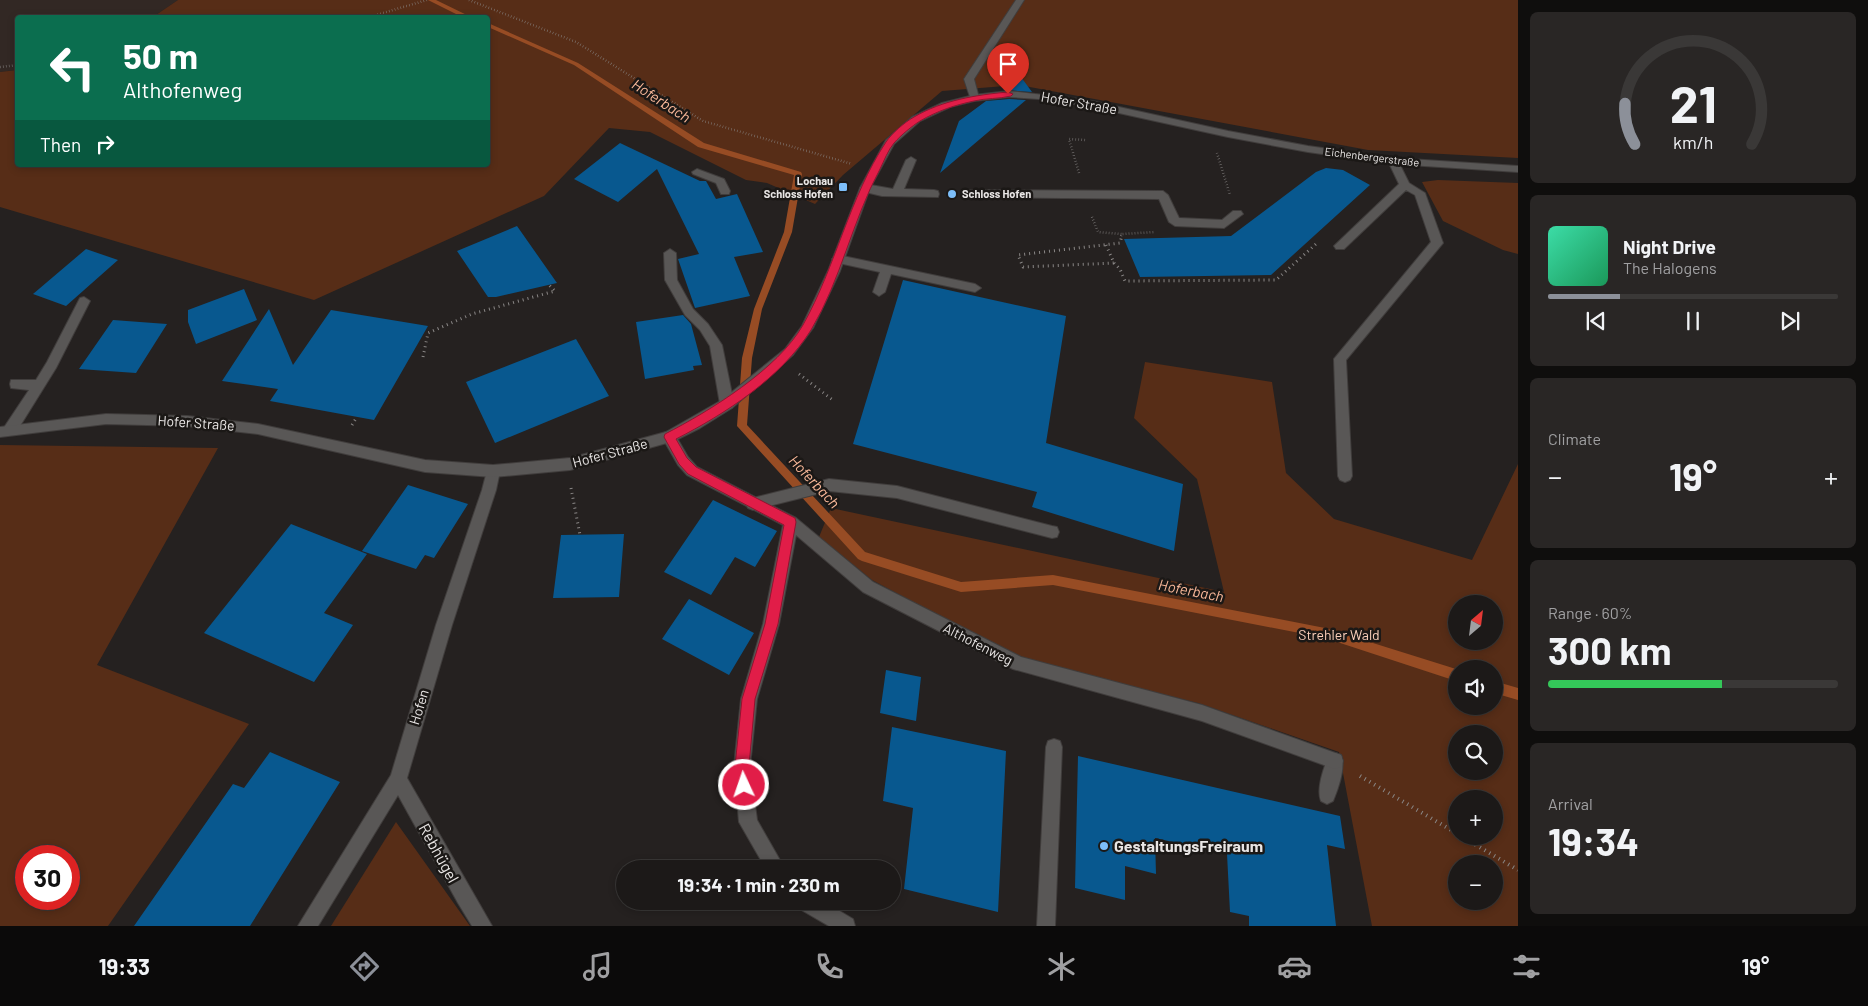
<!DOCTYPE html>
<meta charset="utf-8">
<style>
:root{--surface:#1c1918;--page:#292625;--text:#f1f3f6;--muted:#a0a0a2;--line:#3a3837;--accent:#8c9099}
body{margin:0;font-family:Barlow,sans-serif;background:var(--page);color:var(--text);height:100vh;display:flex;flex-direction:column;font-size:19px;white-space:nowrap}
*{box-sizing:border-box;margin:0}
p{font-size:16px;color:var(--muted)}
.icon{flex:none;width:28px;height:28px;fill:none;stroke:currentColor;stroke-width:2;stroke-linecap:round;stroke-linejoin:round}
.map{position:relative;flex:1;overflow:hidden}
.sheet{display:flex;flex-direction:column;gap:12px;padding:12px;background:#0f0e0d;width:350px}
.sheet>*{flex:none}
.banner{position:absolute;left:15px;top:15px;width:475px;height:152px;border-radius:5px;box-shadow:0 2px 8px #0003,0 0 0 1px var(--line);background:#0b6e4f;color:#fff;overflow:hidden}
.needle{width:32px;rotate:28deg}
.tools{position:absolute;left:1448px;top:595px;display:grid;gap:10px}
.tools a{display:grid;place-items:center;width:55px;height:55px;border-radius:50%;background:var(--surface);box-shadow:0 2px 8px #0003,0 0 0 1px var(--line);font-size:25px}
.speed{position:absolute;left:15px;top:845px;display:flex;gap:10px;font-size:25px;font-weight:700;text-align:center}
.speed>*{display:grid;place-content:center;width:65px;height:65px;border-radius:50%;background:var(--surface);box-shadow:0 2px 8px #0003,0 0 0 1px var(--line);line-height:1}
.speed .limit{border:8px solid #d22;background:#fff;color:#111}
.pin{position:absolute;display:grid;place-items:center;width:42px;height:42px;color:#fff;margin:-51px -21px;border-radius:50% 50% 50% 0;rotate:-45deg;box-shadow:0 0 5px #0007}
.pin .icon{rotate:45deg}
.me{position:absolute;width:55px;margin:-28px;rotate:357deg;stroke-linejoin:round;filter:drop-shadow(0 0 4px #0008)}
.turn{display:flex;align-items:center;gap:18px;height:105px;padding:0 25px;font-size:22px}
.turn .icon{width:65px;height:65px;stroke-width:2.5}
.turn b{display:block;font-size:35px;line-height:42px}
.then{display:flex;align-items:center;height:48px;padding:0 25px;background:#0003;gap:10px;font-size:19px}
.big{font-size:38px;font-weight:700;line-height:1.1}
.sheet .widget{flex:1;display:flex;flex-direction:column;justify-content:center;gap:8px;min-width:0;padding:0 18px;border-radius:8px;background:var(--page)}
.sheet .dial{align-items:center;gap:0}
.dial svg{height:130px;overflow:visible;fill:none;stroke:var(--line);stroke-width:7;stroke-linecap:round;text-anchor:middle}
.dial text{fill:var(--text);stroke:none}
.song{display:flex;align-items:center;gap:15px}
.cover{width:60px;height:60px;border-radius:8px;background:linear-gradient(135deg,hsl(160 70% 55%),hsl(150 70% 35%))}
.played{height:5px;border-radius:2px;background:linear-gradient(90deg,var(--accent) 25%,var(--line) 25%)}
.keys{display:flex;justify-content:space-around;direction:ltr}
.heat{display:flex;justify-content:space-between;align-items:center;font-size:28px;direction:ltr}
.charge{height:8px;border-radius:4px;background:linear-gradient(90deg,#34c759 60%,var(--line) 0)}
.trip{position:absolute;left:616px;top:860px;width:285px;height:50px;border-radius:25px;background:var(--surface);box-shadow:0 2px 8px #0003,0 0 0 1px var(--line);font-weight:700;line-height:50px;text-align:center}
.menu{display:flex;height:80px;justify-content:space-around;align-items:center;background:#0b0a0a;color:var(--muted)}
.menu .icon{width:35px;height:35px}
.menu .on{color:var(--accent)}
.menu b{font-size:22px;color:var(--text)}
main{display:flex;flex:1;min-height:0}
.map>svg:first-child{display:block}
.built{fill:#322824}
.green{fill:#572d17;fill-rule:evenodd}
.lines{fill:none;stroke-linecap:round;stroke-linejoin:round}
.stream{fill:#974c24;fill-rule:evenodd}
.building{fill:#08588f}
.service-casing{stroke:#403d3c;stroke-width:2}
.minor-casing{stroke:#403d3c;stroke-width:2}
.tertiary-casing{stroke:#403d3c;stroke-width:2}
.path-far2{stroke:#8a8786;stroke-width:2.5;stroke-dasharray:0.5 2.5;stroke-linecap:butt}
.path-far1{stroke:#8a8786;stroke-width:3;stroke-dasharray:1 4;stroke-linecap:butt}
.path{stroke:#8a8786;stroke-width:4;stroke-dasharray:1 4.5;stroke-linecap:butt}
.service{fill:#595756;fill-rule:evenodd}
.minor{fill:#595756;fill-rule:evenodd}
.tertiary{fill:#595756;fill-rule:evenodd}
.route{fill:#e11d48;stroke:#92132f}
.poi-dot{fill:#7dbef9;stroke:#1b1816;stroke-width:2}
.labels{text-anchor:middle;stroke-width:5;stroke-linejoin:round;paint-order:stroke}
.far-street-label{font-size:11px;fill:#e9e6e5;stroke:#1b1816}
.far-poi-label{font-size:11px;font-weight:bold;fill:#e9e6e5;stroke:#1b1816;text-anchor:end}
.street-label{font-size:14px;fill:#e9e6e5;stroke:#1b1816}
.park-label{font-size:14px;fill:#fcd0bb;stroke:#1b1816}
.water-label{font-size:15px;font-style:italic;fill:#f9b899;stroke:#1b1816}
.near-poi-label{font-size:16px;font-weight:bold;fill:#e9e6e5;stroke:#1b1816;text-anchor:start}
.near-street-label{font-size:16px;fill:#e9e6e5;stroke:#1b1816}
</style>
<main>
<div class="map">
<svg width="1518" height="926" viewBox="0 0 1518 926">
<rect width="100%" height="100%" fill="#252120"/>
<!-- built -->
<path class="built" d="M0,0H178L153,17L18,18L17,70L0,72Z"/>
<!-- green -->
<path class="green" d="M178,0H1518V158L1368,150L1019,85L942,91L843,175L815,204L767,183L746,180L650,132L609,128L544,196L314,300L0,207V72L17,70L18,165H488V18L153,17Z
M1438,180L1518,183V254L1503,250L1443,221L1422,182Z
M1145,362L1272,382L1286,473L1334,519L1472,560L1518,464V926H1372L1339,752L1198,703L1020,659L872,580L819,537L831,508L1224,592L1197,479L1134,418ZM1456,604H1494V641H1456ZM1456,669H1494V706H1456ZM1456,734H1494V771H1456ZM1456,799H1494V836H1456ZM1456,864H1494V901H1456Z
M0,445L218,448L97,665L249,724L108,926H0ZM69,856V899H26V856Z
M396,822L470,926H331Z"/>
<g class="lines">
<!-- stream -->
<path class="stream" d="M428,0H436L473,18H464Z
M488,23L578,63L704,143L801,172L802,174L792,232L762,309L752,358L747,425L865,552L961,582L1053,575L1325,628L1456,669V681L1325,638L1053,585L961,592L862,561L858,559L737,426L742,358L754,309L784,232L794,175L698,147L574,65L488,27Z
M1494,681L1518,688V700L1494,693Z"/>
</g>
<!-- building -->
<path class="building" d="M1021,77L1032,92L1003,90Z
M1009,99L1026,100L940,173L959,121L986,101Z
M620,143L700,181H706L716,199L737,194L763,252L734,257L750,296L695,308L678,259L699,254L657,169L618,202L574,179Z
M1326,168L1343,170L1370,185L1271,275L1140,277L1124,239L1231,236L1316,172Z
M517,226L557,283L496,297H488L457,251Z
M86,249L118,260L66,306L33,294Z
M903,280L1066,316L1046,443L1183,484L1174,551L1032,507L1037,492L853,444Z
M244,289L257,320L196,344L188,322V310Z
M269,309L293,365L331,310L428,326L374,420L270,401L278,389L222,381Z
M683,315L691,324L702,365L693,366L694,370L645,379L636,322Z
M113,320L167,324L136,373L79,369Z
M576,339L609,396L495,443L466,382Z
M408,485L468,504L434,558L425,555L416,569L362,551Z
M713,500L777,531L755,567L735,557L711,595L664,572Z
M291,524L367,554L324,613L353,625L314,682L204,633Z
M624,534L619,597L553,598L561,535Z
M689,599L754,633L729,675L662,639Z
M886,670L921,677L916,721L880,713Z
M892,727L1006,751L998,912L904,889L913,808L883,801Z
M270,752L340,782L250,926H134L233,784L244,788Z
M1078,756L1340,816L1345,849L1327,845L1336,926H1249V916L1230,912L1227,854L1155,838L1156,874L1125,866V900L1075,888Z"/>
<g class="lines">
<defs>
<path id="service" d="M911,157L916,160L904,189L934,190L938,191L939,194L938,197L882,196L861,191L860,188L865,184L893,189L906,160Z
M1393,158L1397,159L1409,183L1425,193L1443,243L1346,360L1352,476L1350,480L1345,482L1340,480L1338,476L1334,359L1431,242L1415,195L1406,190L1344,249H1336L1334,246L1399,184L1388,161Z
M697,169L724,179L730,191L729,194H721L716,183L693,174L692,172Z
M969,190L1163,191L1168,195L1179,218L1222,220L1233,211H1241L1243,214L1224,228L1175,226L1169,222L1159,199L965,197L964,194L965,191Z
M670,249L676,253L677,280L693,309L708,324L722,345L734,404L732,408L727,409L722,408L720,404L710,346L700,330L685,315L665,280L664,253Z
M838,255L975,284L981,288L975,292L891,274L885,292L879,296L873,292L880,272L834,262L832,259Z
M84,297L90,301L56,368L15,434L10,435L5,434L3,430L5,426L29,390L11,388L10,384L11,380H36L47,362L80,298Z
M829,479L897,486L1052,526L1057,527L1059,532L1057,537L1052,538L897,498L829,491L753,510L748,508L746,504L748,500L753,498Z
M1054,739L1060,741L1062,747L1055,926H1037L1046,747L1048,741Z
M1335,753L1341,755C1346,767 1338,789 1333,801L1327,804L1321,801C1316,789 1324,767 1329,755Z"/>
<path id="minor" d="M1016,0H1024L974,79L979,98L974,101L971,100L964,79Z
M669,431L674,433L688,457L697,467L796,518L873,582L1021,657L1202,705L1341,755L1343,761L1341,767L1335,769L1202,721L1013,669L863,592L796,535L779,624L757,699L750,766L757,820L785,869H766L739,822L734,766L741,699L763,624L783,525L687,475L678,465L662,437L664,433Z
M493,465L498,467L500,471L496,490L452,625L407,778L492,926H472L458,903L398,795L318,926H298L391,775L436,625L482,490L488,467Z
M796,901H823L853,919L855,926H829L798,908Z"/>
<path id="tertiary" d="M1009,91L1087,100L1228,131L1308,146L1393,158L1518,166V172L1393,164L1308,152L1228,137L1087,106L1039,99L1009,97L974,101L950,107L920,121L894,144L870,188L840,271L813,328L793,355L732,408L700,428L674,441L570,470L493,477L425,472L258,434L187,426L106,424L0,437V427L106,414L187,416L258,424L425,460L493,465L570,458L666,432L722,400L785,349L802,326L828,271L860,188L886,140L912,117L942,103L974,95Z"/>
</defs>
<!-- service casing -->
<use href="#service" class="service-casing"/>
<!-- minor casing -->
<use href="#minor" class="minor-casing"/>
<!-- tertiary casing -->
<use href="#tertiary" class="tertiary-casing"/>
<!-- path-far2 -->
<path class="path-far2" d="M469,0L576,42L703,121L852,164
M366,18L427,0
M0,67L18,65
M1217,153L1230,195
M1079,173L1069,139L1086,140
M1092,217L1098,232L1122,234
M1121,236L1122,234L1155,232"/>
<!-- path-far1 -->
<path class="path-far1" d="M1106,245L1114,263L1023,267L1018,255L1120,243L1122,235
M1114,263L1120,269L1125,281L1276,280L1316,244
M423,357L428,333L472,314L555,291L549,285
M799,374L834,401
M352,425L357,417
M571,488L580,535"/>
<!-- path -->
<path class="path" d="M1360,776L1456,833
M1461,836L1518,870"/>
<!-- service -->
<use href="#service" class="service"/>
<!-- minor -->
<use href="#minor" class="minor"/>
<!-- tertiary -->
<use href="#tertiary" class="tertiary"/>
</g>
<!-- route -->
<path class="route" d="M1008,92L1013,94L1011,96C999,99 986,98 974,101C955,105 937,111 920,121C912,126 901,135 894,143C888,150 884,161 880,169C852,221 841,280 811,330C781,378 725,414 676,439L687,458L696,467L795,518L796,522L778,624L755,699L749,766L751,785L749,790L744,792L739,790L735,766L742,699L765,624L784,525L688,474L679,464L664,437L665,434C710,411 778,369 803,325C836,266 849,198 886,142C892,133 905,122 914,117C943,100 976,95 1008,92Z"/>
<!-- markers -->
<g class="poi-dot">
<rect x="838" y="182" width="10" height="10" rx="2.5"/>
<circle cx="952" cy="194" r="5"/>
<circle cx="1104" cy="846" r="5"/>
</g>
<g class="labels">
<!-- far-street labels -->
<g class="far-street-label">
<text transform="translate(1372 157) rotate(7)" y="4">Eichenbergerstraße</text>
</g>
<!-- far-poi labels -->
<g class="far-poi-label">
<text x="833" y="185">Lochau<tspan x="833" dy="13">Schloss Hofen</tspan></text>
<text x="962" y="198" text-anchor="start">Schloss Hofen</text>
</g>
<!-- street labels -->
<g class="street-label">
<text transform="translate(1079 103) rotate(10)" y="5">Hofer Straße</text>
<text transform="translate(196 423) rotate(4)" y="5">Hofer Straße</text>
<text transform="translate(610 453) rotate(-15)" y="5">Hofer Straße</text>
<text transform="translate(978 644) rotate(27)" y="5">Althofenweg</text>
<text transform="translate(419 707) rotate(-73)" y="5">Hofen</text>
</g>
<!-- park labels -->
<g class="park-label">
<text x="1339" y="640">Strehler Wald</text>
</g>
<!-- water labels -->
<g class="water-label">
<text transform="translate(661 101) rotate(33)" y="5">Hoferbach</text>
<text transform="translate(814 482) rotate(47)" y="5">Hoferbach</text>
<text transform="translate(1191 591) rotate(11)" y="5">Hoferbach</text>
</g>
<!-- near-poi labels -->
<g class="near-poi-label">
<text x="1114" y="852">GestaltungsFreiraum</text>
</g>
<!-- near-street labels -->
<g class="near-street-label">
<text transform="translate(439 853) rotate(61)" y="6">Rebhügel</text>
</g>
</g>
</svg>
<div class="tools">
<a><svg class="needle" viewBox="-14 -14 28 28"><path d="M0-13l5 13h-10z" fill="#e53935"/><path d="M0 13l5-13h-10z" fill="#a0a0a2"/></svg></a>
<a><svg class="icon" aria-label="sound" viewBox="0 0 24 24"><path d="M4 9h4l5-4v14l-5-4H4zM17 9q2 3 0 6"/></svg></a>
<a><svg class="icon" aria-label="search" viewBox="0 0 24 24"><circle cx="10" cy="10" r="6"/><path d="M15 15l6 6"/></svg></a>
<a>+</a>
<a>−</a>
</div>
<div class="speed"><div class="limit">30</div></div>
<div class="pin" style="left:1008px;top:94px;background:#d93025"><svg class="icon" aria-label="arrive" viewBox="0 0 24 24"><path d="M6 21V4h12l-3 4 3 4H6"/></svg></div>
<svg class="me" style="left:744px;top:785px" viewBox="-20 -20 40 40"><circle r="17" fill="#e11d48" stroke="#fff" stroke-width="3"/><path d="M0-11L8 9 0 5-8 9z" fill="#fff"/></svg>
<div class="trip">19:34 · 1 min · 230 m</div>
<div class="banner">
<div class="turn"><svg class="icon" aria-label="left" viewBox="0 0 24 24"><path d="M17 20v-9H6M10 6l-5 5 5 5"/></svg><div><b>50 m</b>Althofenweg</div></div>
<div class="then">Then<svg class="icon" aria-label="right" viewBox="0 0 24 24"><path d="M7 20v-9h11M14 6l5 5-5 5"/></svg></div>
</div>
</div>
<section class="sheet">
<div class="widget dial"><svg viewBox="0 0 100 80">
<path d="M14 69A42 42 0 1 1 86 69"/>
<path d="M14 69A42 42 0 0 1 8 44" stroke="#8c9099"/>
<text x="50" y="56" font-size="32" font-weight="700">21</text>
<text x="50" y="72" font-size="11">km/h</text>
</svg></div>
<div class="widget">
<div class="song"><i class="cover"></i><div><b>Night Drive</b><p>The Halogens</p></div></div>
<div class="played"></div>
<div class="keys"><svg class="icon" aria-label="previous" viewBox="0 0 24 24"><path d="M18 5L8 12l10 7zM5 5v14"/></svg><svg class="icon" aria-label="pause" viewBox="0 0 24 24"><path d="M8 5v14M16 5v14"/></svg><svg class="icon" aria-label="next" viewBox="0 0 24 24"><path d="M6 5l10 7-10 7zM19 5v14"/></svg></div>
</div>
<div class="widget"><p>Climate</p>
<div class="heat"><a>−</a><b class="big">19°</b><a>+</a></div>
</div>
<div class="widget"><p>Range · 60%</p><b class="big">300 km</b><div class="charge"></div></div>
<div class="widget"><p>Arrival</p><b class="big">19:34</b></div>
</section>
</main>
<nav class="menu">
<b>19:33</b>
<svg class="icon on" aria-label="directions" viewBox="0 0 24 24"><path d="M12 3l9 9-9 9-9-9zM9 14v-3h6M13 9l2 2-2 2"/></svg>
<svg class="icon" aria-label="music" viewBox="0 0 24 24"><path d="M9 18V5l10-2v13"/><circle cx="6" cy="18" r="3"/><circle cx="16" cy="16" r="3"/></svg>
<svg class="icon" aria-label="phone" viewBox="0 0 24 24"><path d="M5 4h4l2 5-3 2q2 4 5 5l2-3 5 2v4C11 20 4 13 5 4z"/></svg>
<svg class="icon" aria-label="climate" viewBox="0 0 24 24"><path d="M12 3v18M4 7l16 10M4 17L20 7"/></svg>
<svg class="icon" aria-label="car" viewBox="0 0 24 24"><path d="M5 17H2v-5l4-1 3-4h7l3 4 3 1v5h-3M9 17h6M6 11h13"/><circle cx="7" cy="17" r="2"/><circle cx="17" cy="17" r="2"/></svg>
<svg class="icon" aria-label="filters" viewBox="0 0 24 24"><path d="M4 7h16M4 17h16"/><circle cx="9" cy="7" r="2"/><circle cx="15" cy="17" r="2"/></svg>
<b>19°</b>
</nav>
